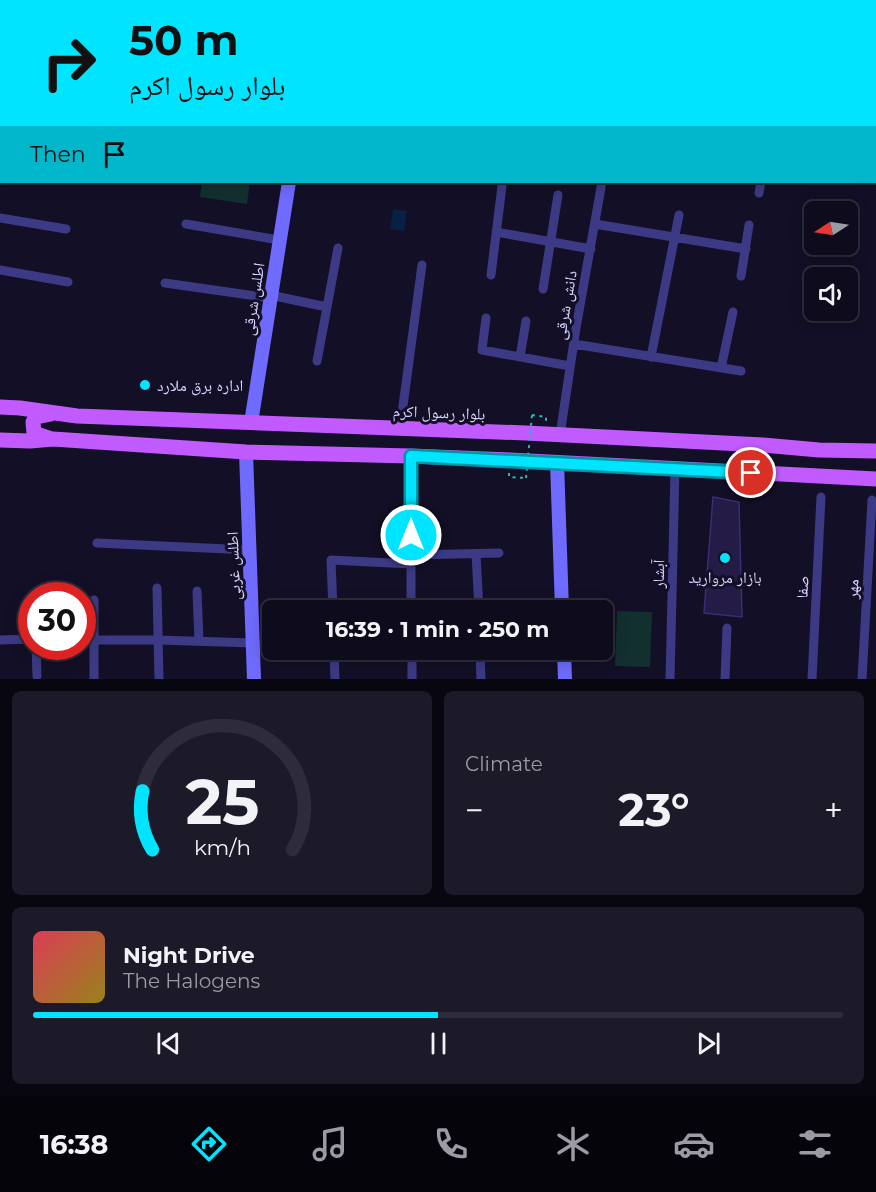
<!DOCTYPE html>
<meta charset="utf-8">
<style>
:root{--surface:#0e0b1c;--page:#1c1929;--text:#f1f3f6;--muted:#9b9ba3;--line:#2e2b3b;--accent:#00e5ff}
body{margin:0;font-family:Montserrat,"Noto Naskh Arabic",sans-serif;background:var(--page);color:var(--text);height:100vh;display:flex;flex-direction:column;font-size:22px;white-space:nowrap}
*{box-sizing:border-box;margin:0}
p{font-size:20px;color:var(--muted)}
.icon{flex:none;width:33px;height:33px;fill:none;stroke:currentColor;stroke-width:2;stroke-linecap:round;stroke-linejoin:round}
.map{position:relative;height:679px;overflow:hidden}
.side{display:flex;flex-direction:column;gap:12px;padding:12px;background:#08060f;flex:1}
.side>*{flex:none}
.banner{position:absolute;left:0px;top:0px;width:876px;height:183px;box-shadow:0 3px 15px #0003,0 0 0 2px var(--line);background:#00e5ff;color:#111;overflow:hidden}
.needle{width:39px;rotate:258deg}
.controls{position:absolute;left:804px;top:201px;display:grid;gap:12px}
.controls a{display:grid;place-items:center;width:54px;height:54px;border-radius:9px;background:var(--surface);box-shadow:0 3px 15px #0003,0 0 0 2px var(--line);font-size:30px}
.speed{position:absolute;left:18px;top:582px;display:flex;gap:12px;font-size:30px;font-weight:700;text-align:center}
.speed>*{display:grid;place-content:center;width:78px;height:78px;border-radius:50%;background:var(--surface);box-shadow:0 3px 15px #0003,0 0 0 2px var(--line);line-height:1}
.speed .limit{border:9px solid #d22;background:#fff;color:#111}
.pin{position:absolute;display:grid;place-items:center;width:51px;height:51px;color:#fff;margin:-26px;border:3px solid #fff;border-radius:50%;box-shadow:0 2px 6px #0007}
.me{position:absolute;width:66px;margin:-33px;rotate:0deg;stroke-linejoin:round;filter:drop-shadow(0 0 4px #0008)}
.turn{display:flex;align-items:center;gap:21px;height:126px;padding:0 30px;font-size:27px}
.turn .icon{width:78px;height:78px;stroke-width:2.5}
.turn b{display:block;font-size:42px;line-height:51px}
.then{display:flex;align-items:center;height:57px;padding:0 30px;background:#0003;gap:12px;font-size:22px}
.big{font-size:45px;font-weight:700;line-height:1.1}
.side .tile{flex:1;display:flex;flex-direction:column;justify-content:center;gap:9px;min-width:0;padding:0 21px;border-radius:9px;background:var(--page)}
.side .dial{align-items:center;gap:0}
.dial svg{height:156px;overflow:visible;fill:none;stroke:var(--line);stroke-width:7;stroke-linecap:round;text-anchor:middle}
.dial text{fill:var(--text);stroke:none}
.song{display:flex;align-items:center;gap:18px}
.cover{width:72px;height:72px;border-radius:9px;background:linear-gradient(135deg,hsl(350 70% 55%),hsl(50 70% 35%))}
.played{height:6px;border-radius:3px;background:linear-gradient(90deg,var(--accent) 50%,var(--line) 50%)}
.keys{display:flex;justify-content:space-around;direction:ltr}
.heat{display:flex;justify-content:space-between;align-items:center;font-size:33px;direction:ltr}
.side .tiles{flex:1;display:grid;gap:12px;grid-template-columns:1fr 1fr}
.tile:last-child{grid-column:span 2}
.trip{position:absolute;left:262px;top:600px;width:351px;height:60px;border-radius:9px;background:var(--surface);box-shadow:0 3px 15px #0003,0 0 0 2px var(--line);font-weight:700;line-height:60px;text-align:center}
.menu{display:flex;height:96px;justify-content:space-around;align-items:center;background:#06040b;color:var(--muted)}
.menu .icon{width:42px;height:42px}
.menu .active{color:var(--accent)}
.menu b{font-size:27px;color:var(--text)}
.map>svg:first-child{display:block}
.green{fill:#12302f}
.water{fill:#0a1f44}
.building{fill:#241b47;stroke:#3b2d73;stroke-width:1.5}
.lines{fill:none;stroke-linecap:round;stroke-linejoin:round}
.path{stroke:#2fb8b0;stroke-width:2;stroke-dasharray:3 4.5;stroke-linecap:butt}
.lane{stroke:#3d3a85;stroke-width:4.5}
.street{stroke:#3d3a85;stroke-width:9}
.secondary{stroke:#6f6bff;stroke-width:14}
.primary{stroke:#c25bff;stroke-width:15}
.path-bridge{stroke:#2fb8b0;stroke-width:2;stroke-dasharray:3 4.5;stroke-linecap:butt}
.route-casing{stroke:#0095a6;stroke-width:15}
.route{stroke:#00e5ff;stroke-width:10}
.poi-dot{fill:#00e5ff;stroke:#130f26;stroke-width:2}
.labels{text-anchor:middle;stroke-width:6;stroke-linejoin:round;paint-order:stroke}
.street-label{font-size:16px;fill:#d9d4ff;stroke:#130f26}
.poi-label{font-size:16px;fill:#d9d4ff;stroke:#130f26;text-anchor:start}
</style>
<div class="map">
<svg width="876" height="679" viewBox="0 0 876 679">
<rect width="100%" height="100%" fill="#130f26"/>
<!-- green -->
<path class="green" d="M202,182H250L247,204L200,197Z
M617,611L652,612L650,667L615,666Z"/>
<!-- water -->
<path class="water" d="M393,209L407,211L404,231L390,229Z"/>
<!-- building -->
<path class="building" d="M713,497L739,502L742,617L704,613Z"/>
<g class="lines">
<!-- path -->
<path class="path" d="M532,415L546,417V421
M509,473V477L526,478"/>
<!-- lane -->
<path class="lane" d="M874,126H876"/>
<!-- street -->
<path class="street" d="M664,0L673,2
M176,2V0
M254,2V0L263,2
M631,2L632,0
M690,2L691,0
M0,36L2,37
M874,37H876
M0,131H2
M759,193L761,182
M0,218L66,229
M186,224L279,240
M595,224L746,249
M496,232L591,249
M0,270L68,282
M491,275L502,186
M741,276L749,225
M165,283L270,298
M543,289L558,195
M270,295L327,307
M486,318L482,350L570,366
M574,344L741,371
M520,357L526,321
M651,357L679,215
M317,361L338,248
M721,368L733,312
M400,428L422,265
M560,435L576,328L602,182
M411,456V610
M97,543L249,550
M476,554L479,610
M411,555L499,553
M157,588L159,679
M197,591L199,641
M94,600V679
M333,610L331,560L411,564
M0,640L32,639
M94,640H158L253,643
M36,646L37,676
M334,650L335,679
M412,650V679
M480,650L481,679
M670,679L675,469
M725,679L727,628
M812,679L821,497
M862,679L872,500"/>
<!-- secondary -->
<path class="secondary" d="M319,2L320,0
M251,423L289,182
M246,452L254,679
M557,462L562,610
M564,650L565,679"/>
<!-- primary -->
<path class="primary" d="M0,407L20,408L77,416L526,433L763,445L819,450L876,451
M49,438L34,433L33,422L36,417L51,414
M0,440L30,441L53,439L246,452L411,456L510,460L876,479"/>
<!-- path-bridge -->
<path class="path-bridge" d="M526,478L532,415"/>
</g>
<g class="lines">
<defs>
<path id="route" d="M411,535V456L751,473"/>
</defs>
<!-- route casing -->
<use href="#route" class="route-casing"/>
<!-- route -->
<use href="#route" class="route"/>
</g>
<!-- markers -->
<g class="poi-dot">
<circle cx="145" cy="385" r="6"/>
<circle cx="725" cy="558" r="6"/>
</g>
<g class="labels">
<!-- street labels -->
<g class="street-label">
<text transform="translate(253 299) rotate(-81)" y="6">اطلس شرقی</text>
<text transform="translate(565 305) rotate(-80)" y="6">دانش شرقی</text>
<text transform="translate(439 412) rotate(2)" y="6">بلوار رسول اکرم</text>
<text transform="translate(233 566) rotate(-92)" y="6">اطلس غربی</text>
<text transform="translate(658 574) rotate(-89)" y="6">آبشار</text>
<text transform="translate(802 587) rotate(-87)" y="6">صفا</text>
<text transform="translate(852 589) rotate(-87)" y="6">مهر</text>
</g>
<!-- poi labels -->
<g class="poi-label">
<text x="157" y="391">اداره برق ملارد</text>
<text x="725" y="583" text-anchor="middle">بازار مروارید</text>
</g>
</g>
</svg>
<div class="controls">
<a><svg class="needle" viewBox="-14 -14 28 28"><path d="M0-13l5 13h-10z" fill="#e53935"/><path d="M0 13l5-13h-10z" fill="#9b9ba3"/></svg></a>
<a><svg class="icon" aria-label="sound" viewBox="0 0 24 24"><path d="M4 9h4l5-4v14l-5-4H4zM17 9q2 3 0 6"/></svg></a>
</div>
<div class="speed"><div class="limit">30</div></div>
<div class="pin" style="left:751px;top:473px;background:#d93025"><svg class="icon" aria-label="arrive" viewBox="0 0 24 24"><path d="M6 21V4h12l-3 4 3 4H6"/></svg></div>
<svg class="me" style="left:411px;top:535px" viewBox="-20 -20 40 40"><circle r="17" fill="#00e5ff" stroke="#fff" stroke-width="3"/><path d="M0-11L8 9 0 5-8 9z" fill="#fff"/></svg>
<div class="trip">16:39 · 1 min · 250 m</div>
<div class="banner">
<div class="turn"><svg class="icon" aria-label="right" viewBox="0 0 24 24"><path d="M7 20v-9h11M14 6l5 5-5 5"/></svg><div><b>50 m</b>بلوار رسول اکرم</div></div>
<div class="then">Then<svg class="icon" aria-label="arrive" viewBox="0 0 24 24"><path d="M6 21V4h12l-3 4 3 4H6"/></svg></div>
</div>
</div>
<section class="side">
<div class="tiles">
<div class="tile dial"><svg viewBox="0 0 100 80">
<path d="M14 69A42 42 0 1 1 86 69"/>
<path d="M14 69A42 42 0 0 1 9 39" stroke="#00e5ff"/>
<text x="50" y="56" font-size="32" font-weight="700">25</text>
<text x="50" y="72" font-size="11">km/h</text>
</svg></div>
<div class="tile"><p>Climate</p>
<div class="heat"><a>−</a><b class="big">23°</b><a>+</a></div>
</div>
<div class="tile">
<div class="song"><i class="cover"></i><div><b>Night Drive</b><p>The Halogens</p></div></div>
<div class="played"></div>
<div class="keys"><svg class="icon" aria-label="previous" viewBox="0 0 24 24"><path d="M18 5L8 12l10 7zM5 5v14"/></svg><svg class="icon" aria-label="pause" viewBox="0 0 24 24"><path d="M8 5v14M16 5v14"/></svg><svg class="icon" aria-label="next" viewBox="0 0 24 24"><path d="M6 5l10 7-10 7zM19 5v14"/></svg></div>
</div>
</div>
</section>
<nav class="menu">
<b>16:38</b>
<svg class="icon active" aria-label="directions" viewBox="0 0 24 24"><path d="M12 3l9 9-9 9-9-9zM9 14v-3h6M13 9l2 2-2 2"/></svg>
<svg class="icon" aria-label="music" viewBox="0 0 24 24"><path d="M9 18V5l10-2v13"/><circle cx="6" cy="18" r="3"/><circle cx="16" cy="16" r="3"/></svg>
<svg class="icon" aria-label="phone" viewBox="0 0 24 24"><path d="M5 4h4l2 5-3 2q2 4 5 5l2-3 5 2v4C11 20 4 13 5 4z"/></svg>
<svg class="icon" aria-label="climate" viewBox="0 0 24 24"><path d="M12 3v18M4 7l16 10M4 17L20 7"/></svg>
<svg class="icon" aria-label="car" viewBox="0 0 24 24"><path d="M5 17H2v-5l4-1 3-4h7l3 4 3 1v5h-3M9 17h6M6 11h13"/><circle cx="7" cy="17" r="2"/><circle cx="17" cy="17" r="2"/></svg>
<svg class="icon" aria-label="filters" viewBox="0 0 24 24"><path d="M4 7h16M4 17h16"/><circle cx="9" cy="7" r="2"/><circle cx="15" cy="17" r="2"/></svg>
</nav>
